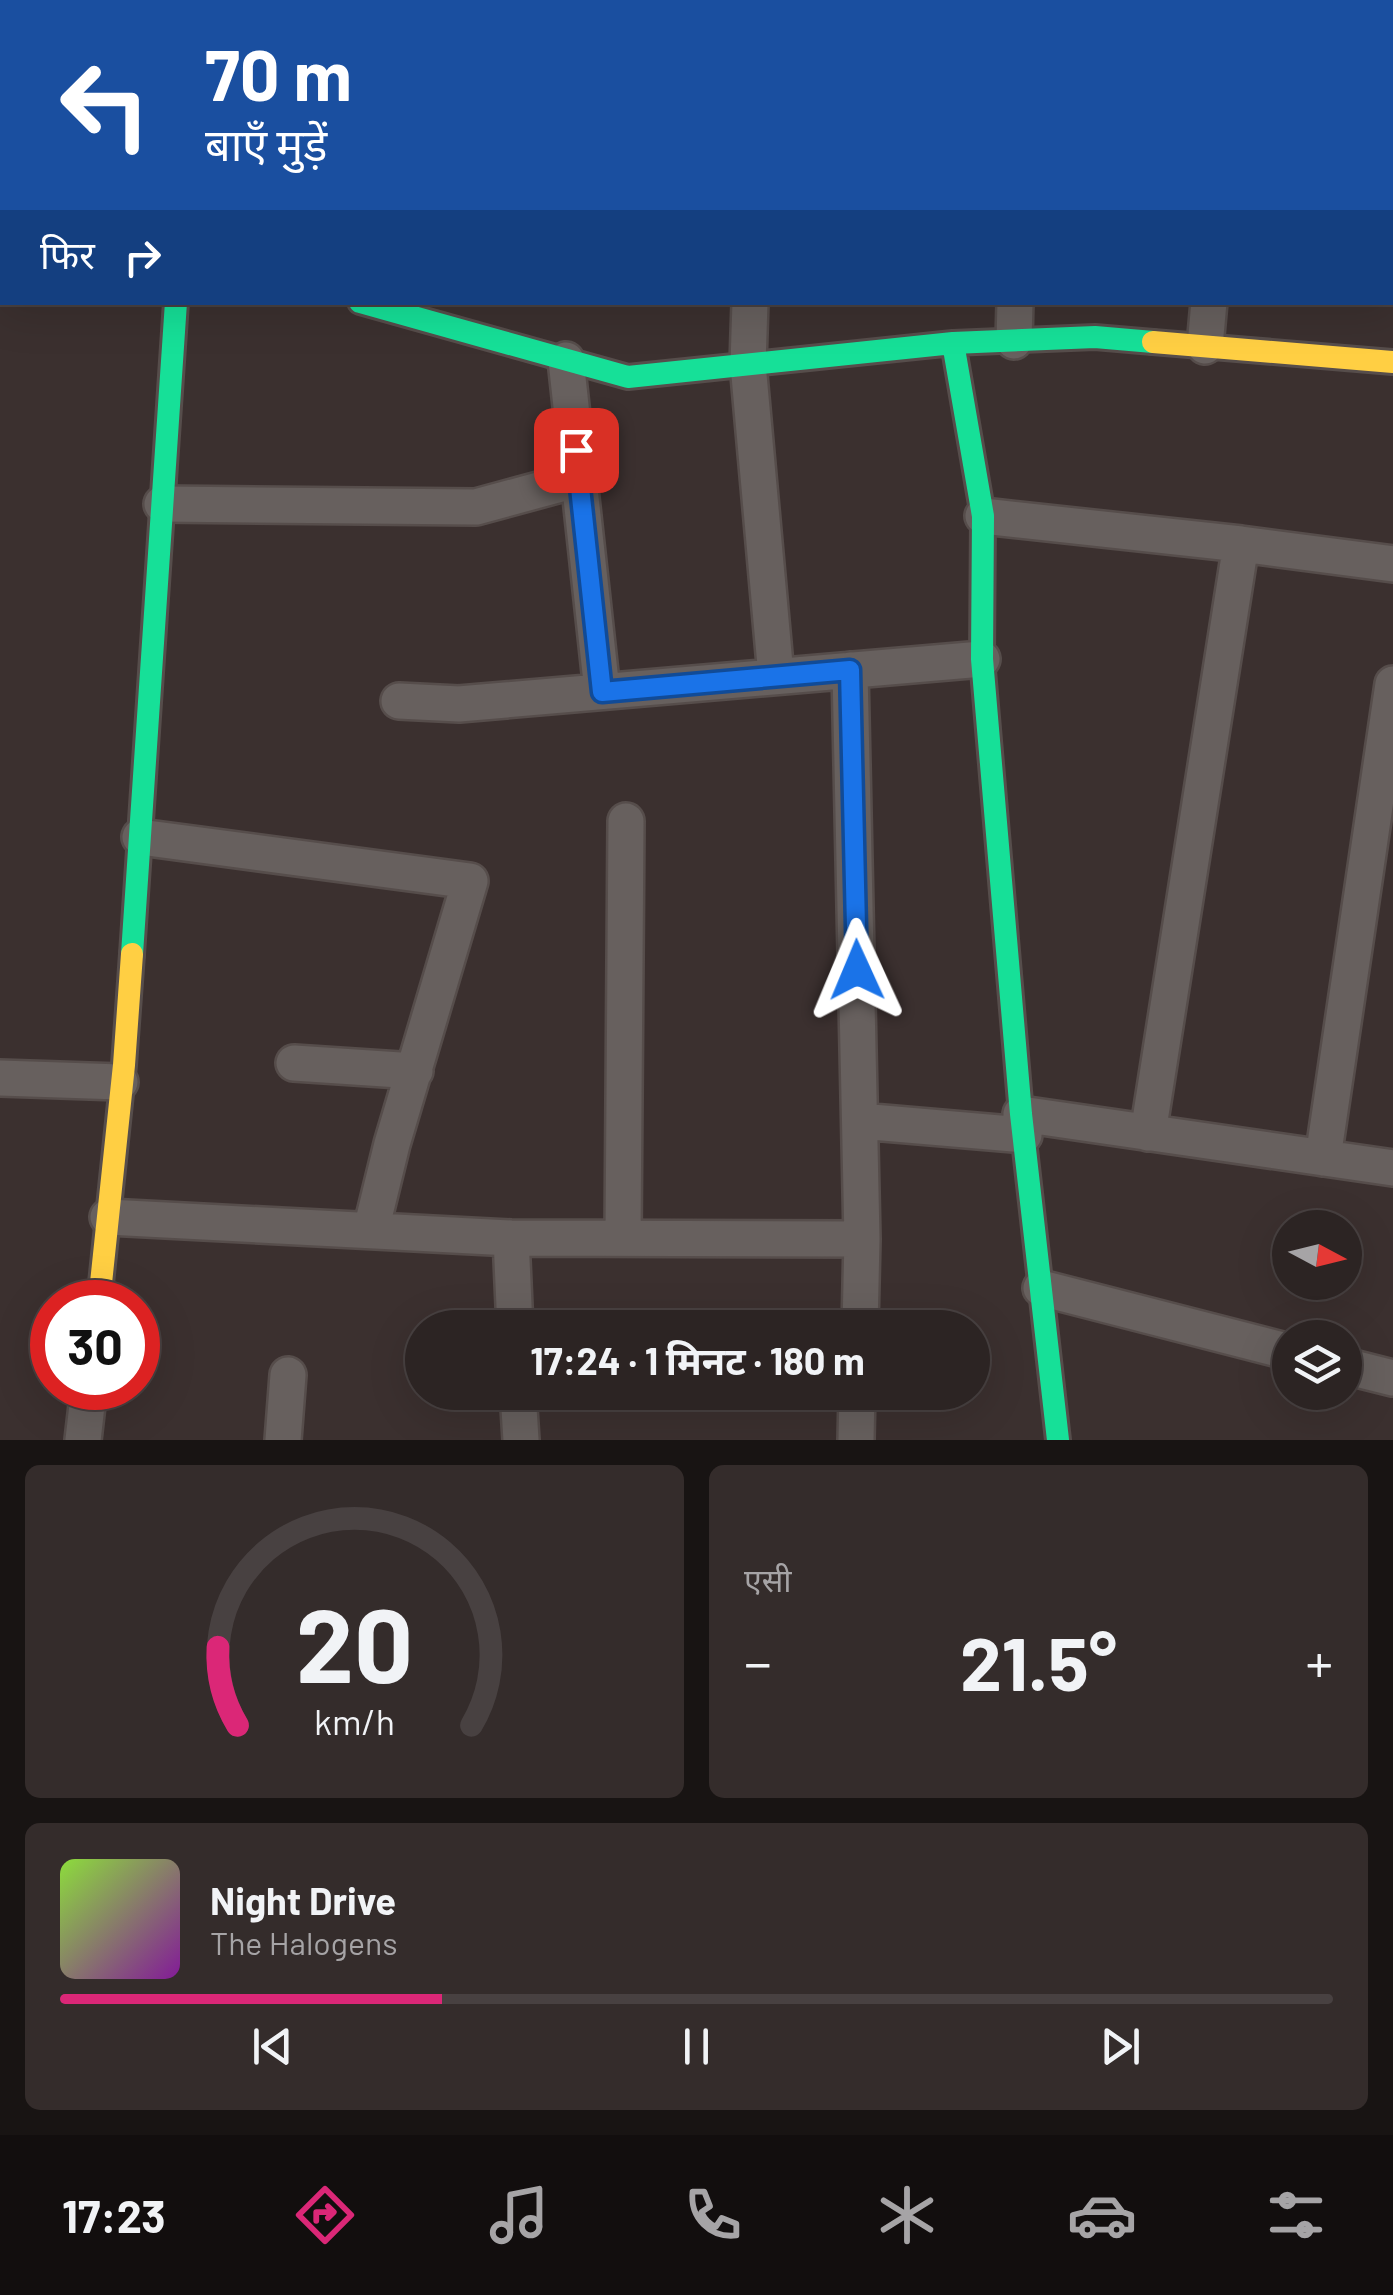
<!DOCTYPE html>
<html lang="hi">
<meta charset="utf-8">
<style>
:root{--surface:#2c2423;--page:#342c2b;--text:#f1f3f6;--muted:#a6a4a6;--line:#484141;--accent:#db2777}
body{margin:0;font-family:Barlow,"Noto Sans Devanagari",sans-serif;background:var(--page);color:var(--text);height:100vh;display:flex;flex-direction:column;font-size:38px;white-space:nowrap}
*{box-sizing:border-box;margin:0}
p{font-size:32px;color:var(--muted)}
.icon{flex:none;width:55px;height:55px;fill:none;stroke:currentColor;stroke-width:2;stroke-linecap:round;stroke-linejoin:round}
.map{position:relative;height:1440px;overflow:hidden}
.side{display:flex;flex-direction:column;gap:25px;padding:25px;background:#181413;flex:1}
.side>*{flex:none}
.top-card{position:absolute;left:0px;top:0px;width:1395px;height:305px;box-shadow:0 10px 40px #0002,0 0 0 2px var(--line);background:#1a4fa0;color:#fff;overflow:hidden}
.needle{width:65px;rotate:97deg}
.fabs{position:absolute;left:1272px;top:1210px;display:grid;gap:20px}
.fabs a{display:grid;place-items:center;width:90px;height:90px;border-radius:50%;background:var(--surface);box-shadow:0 10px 40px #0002,0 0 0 2px var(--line);font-size:50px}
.speed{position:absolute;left:30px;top:1280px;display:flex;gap:20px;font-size:50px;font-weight:700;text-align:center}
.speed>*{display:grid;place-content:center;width:130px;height:130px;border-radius:50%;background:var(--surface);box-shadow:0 10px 40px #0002,0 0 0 2px var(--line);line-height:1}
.speed .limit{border:15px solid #d22;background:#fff;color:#111}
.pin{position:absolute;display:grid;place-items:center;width:85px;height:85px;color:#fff;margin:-42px;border-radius:20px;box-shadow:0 5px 15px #0006}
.me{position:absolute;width:110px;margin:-55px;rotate:359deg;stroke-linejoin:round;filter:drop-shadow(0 0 8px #0008)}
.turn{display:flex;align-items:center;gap:35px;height:210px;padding:0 40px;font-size:45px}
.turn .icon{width:130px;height:130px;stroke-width:2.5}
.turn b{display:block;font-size:70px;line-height:85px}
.then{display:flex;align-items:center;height:95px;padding:0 40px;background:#0003;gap:20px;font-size:38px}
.big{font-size:75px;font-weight:700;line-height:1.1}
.side .card{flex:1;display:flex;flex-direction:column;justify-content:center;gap:15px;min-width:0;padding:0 35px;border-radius:15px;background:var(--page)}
.side .dial{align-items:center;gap:0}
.dial svg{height:260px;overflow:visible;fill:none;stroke:var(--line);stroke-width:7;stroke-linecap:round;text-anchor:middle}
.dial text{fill:var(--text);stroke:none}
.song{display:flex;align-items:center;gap:30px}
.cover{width:120px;height:120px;border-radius:15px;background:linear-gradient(135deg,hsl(90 70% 55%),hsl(290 70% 35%))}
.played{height:10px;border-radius:5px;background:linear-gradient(90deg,var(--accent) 30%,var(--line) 30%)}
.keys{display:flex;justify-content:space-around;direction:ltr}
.heat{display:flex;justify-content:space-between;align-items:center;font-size:55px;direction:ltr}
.side .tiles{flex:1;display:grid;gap:25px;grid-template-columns:1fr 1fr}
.card:last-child{grid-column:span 2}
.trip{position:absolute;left:405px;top:1310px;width:585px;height:100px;border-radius:50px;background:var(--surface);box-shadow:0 10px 40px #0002,0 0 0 2px var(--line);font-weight:700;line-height:100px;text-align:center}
.tab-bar{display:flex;height:160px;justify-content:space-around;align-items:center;background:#120e0e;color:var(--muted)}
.tab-bar .icon{width:70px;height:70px}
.tab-bar .active{color:var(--accent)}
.tab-bar b{font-size:45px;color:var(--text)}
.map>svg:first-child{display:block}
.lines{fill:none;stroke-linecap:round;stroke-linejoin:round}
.street-casing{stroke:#564d4b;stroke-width:40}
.fast-casing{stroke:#564d4b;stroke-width:28}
.slow-casing{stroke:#564d4b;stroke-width:28}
.street{stroke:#67605e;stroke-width:35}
.fast{stroke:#16e098;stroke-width:22}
.slow{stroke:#ffcf43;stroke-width:22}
.route-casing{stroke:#114b97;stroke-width:25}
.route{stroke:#1a73e8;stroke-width:18}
</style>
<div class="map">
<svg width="1393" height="1440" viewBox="0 0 1393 1440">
<rect width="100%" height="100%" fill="#3b302f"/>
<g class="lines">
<defs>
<path id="street" d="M203,2L204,0
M360,2V0
M505,2L506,0
M771,2V0
M1023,2V0
M1231,2V0
M0,119L2,120
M1392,185H1393
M750,302L748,364L776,676
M1014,341L1015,302
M1205,346L1209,302
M566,360L602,691
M162,504L476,507L579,479
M983,516L1241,544L1393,564
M850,670L862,1239L860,1328
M399,701L459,704L982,659
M140,837L470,881L392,1144L371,1230
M294,1063L415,1071
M0,1078L120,1082
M1021,1114L1393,1168
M860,1121L1024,1135
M1148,1133L1241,544
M1323,1158L1393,684
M108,1217L511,1238L862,1239
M511,1238L515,1328
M623,1238L626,821
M1041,1288L1290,1352
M1345,1366L1393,1378
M518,1392L521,1440
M83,1440L89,1388
M283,1440L288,1375
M856,1440L857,1392"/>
<path id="fast" d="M360,302L628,377L953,343L1095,337L1153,342
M953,343L983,516L982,659L1021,1114L1058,1440
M132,954L176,302"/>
<path id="slow" d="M1153,342L1393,362
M99,1302L124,1065L132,954"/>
</defs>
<!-- street casing -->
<use href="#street" class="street-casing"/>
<!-- fast casing -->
<use href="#fast" class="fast-casing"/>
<!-- slow casing -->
<use href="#slow" class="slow-casing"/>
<!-- street -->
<use href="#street" class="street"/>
<!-- fast -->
<use href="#fast" class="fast"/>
<!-- slow -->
<use href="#slow" class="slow"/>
</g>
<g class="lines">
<defs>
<path id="route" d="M576,450L602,692L850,670L857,970"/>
</defs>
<!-- route casing -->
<use href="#route" class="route-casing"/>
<!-- route -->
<use href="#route" class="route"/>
</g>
</svg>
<div class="fabs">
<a><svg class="needle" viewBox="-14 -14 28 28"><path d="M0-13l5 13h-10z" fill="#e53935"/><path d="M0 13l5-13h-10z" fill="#a6a4a6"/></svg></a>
<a><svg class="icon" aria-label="layers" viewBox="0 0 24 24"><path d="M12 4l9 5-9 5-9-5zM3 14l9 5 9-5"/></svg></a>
</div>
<div class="speed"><div class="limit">30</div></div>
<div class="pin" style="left:576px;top:450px;background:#d93025"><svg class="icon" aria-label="arrive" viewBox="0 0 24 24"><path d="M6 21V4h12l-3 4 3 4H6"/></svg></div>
<svg class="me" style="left:857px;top:970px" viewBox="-20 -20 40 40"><path d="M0-17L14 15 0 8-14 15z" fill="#1a73e8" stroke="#fff" stroke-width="4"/></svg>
<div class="trip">17:24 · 1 मिनट · 180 m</div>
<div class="top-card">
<div class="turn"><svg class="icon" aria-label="left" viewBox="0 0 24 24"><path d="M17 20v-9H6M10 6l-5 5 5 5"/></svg><div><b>70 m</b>बाएँ मुड़ें</div></div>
<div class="then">फिर<svg class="icon" aria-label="right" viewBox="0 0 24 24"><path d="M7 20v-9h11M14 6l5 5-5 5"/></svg></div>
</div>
</div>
<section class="side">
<div class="tiles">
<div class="card dial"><svg viewBox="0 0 100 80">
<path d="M14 69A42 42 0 1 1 86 69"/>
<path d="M14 69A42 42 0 0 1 8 45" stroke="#db2777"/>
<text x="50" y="56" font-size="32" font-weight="700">20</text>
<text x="50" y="72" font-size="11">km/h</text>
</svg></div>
<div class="card"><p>एसी</p>
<div class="heat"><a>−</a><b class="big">21.5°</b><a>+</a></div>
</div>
<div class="card">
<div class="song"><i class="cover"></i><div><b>Night Drive</b><p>The Halogens</p></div></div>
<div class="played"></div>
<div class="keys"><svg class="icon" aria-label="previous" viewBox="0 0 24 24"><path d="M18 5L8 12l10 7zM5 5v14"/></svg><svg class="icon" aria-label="pause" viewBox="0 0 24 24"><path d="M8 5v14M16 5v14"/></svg><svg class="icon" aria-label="next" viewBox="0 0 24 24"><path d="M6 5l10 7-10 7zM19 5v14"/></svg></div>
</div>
</div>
</section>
<nav class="tab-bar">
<b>17:23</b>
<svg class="icon active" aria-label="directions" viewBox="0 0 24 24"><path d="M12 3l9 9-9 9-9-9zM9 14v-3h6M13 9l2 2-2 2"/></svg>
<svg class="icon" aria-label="music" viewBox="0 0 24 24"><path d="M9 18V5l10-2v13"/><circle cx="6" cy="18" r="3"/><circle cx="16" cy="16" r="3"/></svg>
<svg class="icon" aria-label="phone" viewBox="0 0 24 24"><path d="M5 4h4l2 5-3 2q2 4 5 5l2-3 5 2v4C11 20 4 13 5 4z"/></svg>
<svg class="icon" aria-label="climate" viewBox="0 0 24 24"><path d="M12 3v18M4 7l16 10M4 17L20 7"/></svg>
<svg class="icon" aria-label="car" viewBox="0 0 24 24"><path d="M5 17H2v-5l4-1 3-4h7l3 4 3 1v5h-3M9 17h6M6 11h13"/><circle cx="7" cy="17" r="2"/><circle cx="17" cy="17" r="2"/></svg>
<svg class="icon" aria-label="filters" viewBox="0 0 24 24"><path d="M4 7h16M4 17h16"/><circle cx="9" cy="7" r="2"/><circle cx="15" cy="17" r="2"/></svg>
</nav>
